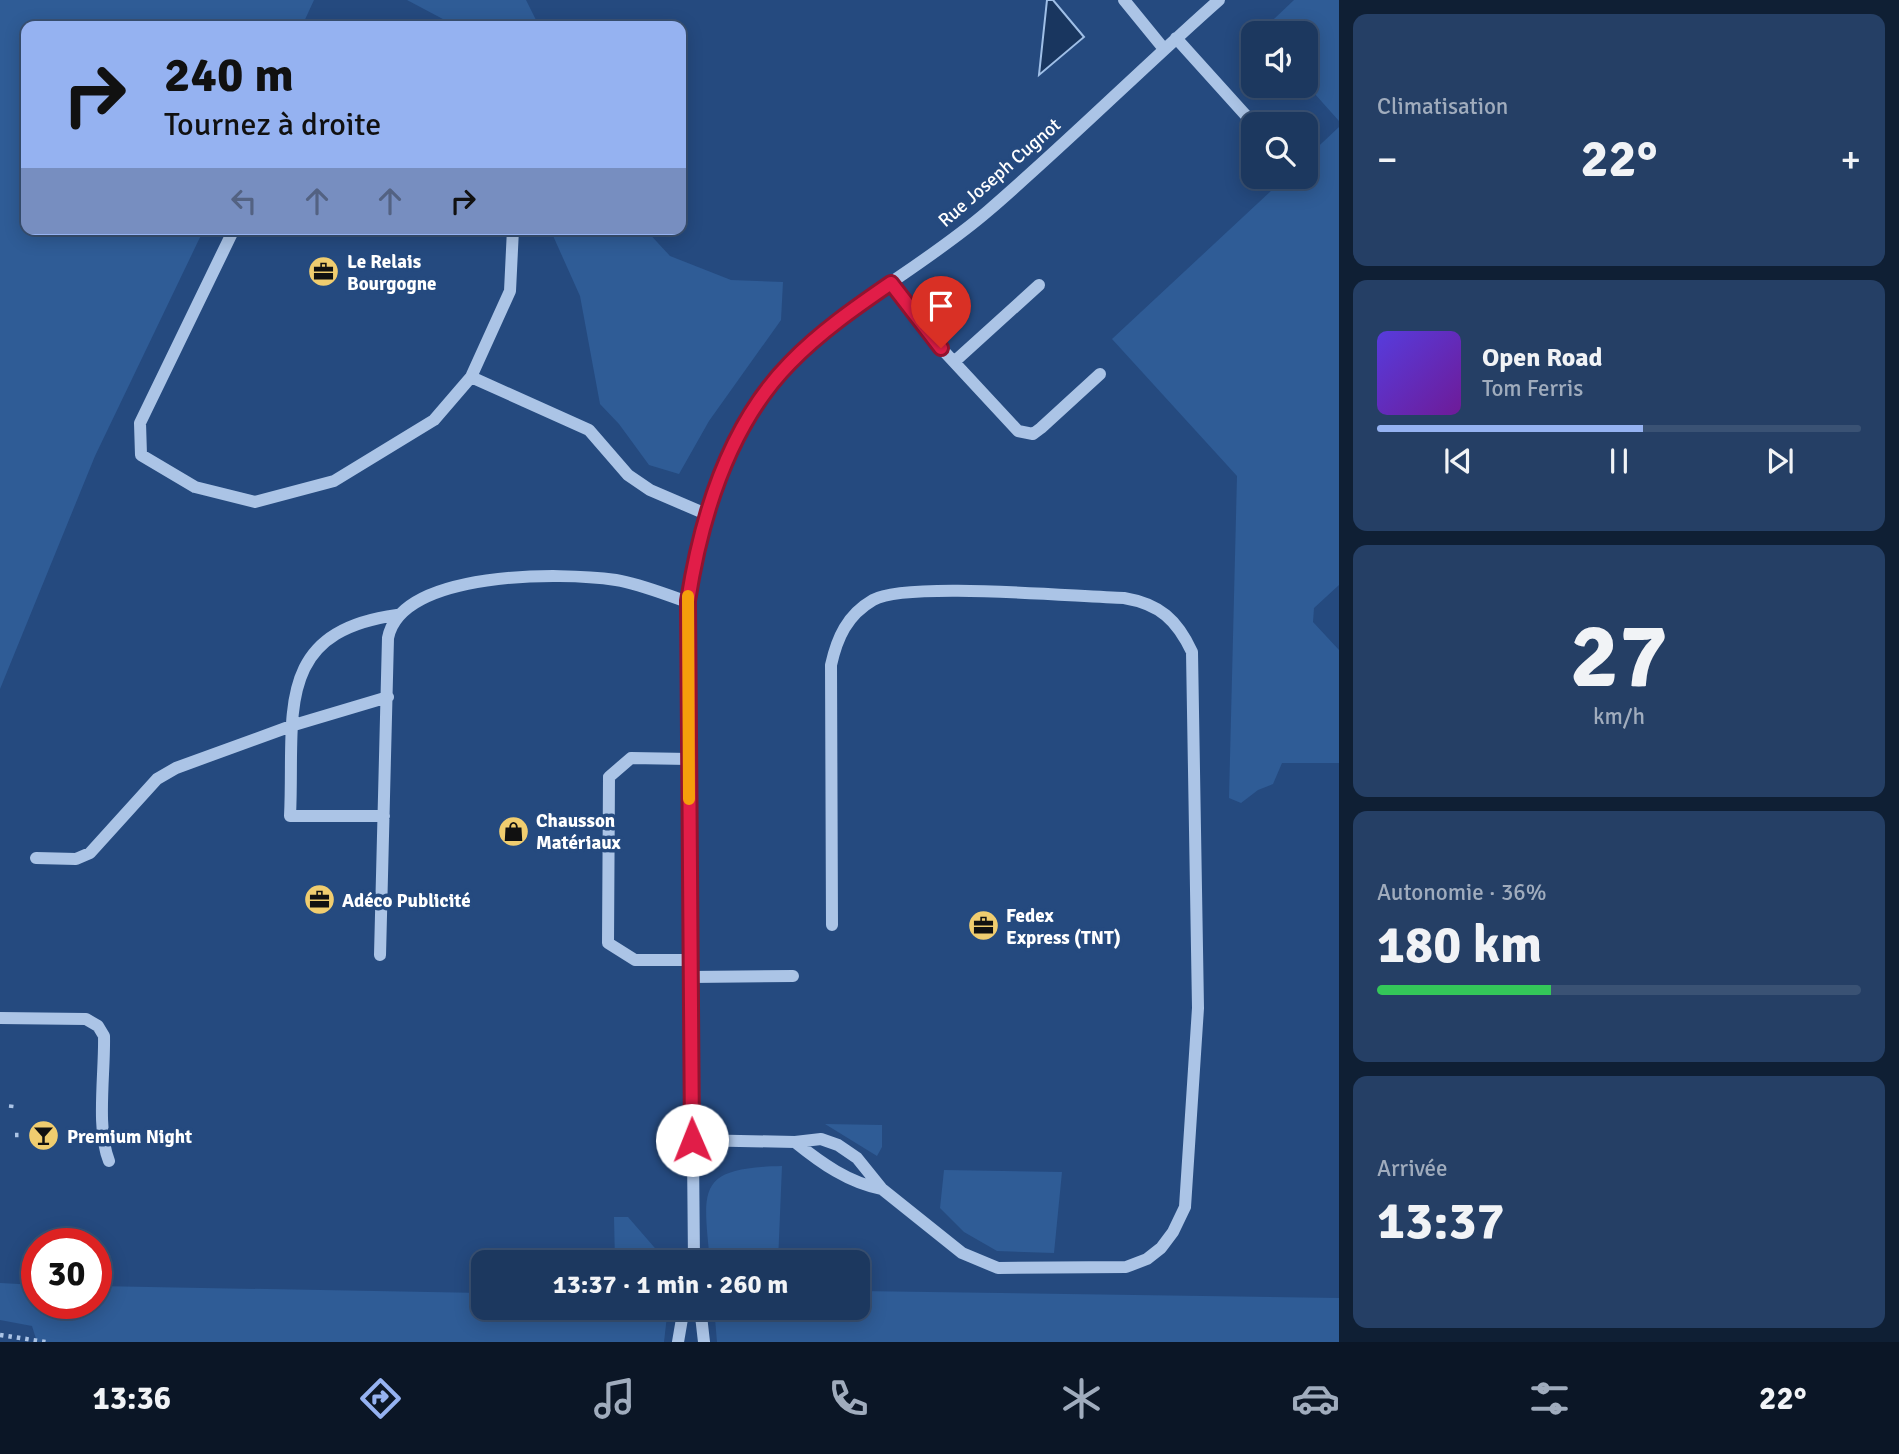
<!DOCTYPE html>
<html lang="fr">
<meta charset="utf-8">
<style>
:root{--surface:#1c385f;--page:#253f65;--text:#f1f3f6;--muted:#a0acbd;--line:#3a5274;--accent:#95b2f1}
body{margin:0;font-family:Signika,sans-serif;background:var(--page);color:var(--text);height:100vh;display:flex;flex-direction:column;font-size:26px;white-space:nowrap}
*{box-sizing:border-box;margin:0}
p{font-size:23px;color:var(--muted)}
.icon{flex:none;width:38px;height:38px;fill:none;stroke:currentColor;stroke-width:2;stroke-linecap:round;stroke-linejoin:round}
.map{position:relative;flex:1;overflow:hidden}
.drawer{display:flex;flex-direction:column;gap:14px;padding:14px;background:#0f1f34;width:560px}
.drawer>*{flex:none}
.top-card{position:absolute;left:21px;top:21px;width:665px;height:214px;border-radius:14px;box-shadow:0 4px 18px #0003,0 0 0 2px var(--line);background:#95b2f1;color:#111;overflow:hidden}
.controls{position:absolute;left:1241px;top:21px;display:grid;gap:14px}
.controls a{display:grid;place-items:center;width:77px;height:77px;border-radius:14px;background:var(--surface);box-shadow:0 4px 18px #0003,0 0 0 2px var(--line);font-size:35px}
.speed{position:absolute;left:21px;top:1228px;display:flex;gap:14px;font-size:35px;font-weight:700;text-align:center}
.speed>*{display:grid;place-content:center;width:91px;height:91px;border-radius:50%;background:var(--surface);box-shadow:0 4px 18px #0003,0 0 0 2px var(--line);line-height:1}
.speed .limit{border:10px solid #d22;background:#fff;color:#111}
.pin{position:absolute;display:grid;place-items:center;width:60px;height:60px;color:#fff;margin:-72px -30px;border-radius:50% 50% 50% 0;rotate:-45deg;box-shadow:0 0 7px #0007}
.pin .icon{rotate:45deg}
.me{position:absolute;width:77px;margin:-38px;rotate:359deg;stroke-linejoin:round;filter:drop-shadow(0 0 5px #0008)}
.turn{display:flex;align-items:center;gap:24px;height:147px;padding:0 28px;font-size:32px}
.turn .icon{width:91px;height:91px;stroke-width:2.5}
.turn b{display:block;font-size:49px;line-height:60px}
.lanes{display:flex;align-items:center;height:66px;padding:0 28px;background:#0003;justify-content:center;gap:35px;direction:ltr}
.lanes .off{opacity:.35}
.big{font-size:52px;font-weight:800;line-height:1.1}
.drawer .tile{flex:1;display:flex;flex-direction:column;justify-content:center;gap:10px;min-width:0;padding:0 24px;border-radius:14px;background:var(--page)}
.drawer .dial{align-items:center;gap:0}
.dial b{font-size:91px;line-height:1}
.song{display:flex;align-items:center;gap:21px}
.cover{width:84px;height:84px;border-radius:10px;background:linear-gradient(135deg,hsl(250 70% 55%),hsl(280 70% 35%))}
.played{height:7px;border-radius:4px;background:linear-gradient(90deg,var(--accent) 55%,var(--line) 55%)}
.keys{display:flex;justify-content:space-around;direction:ltr}
.heat{display:flex;justify-content:space-between;align-items:center;font-size:38px;direction:ltr}
.charge{height:10px;border-radius:5px;background:linear-gradient(90deg,#34c759 36%,var(--line) 0)}
.trip{position:absolute;left:471px;top:1250px;width:399px;height:70px;border-radius:14px;background:var(--surface);box-shadow:0 4px 18px #0003,0 0 0 2px var(--line);font-weight:800;line-height:70px;text-align:center}
.tab-bar{display:flex;height:112px;justify-content:space-around;align-items:center;background:#0b1626;color:var(--muted)}
.tab-bar .icon{width:49px;height:49px}
.tab-bar .active{color:var(--accent)}
.tab-bar b{font-size:32px;color:var(--text)}
main{display:flex;flex:1;min-height:0}
.map>svg:first-child{display:block}
.green{fill:#2f5c96}
.water{fill:#19365f;stroke:#9fbfe7;stroke-width:2}
.lines{fill:none;stroke-linecap:round;stroke-linejoin:round}
.path{stroke:#abc4e6;stroke-width:4.5;stroke-dasharray:3.5 5;stroke-linecap:butt}
.minor{stroke:#abc4e6;stroke-width:12}
.route-casing{stroke:#92132f;stroke-width:18}
.route{stroke:#e11d48;stroke-width:12}
.slow{stroke:#f59e0b;stroke-width:12}
.labels{text-anchor:middle;stroke-width:7;stroke-linejoin:round;paint-order:stroke}
.street-label{font-size:19px;fill:#fff;stroke:#254a7f}
.poi-label{font-size:19px;font-weight:bold;fill:#fff;stroke:#254a7f;text-anchor:start}
</style>
<main>
<div class="map">
<svg width="1339" height="1342" viewBox="0 0 1339 1342">
<rect width="100%" height="100%" fill="#254a7f"/>
<!-- green -->
<path class="green" d="M0,0H314L302,26H26V229H204L95,456L0,689Z
M407,0H526L539,26H456Z
M1294,0H1339V121L1306,84V33H1259Z
M1339,127V585L1314,608L1313,622L1339,650V763H1282L1273,784L1258,790L1241,803L1229,798L1237,476L1112,339L1286,177H1306V158Z
M550,229H645L670,256L731,280L783,282L781,320L709,421L679,474L649,465L619,424L600,404L580,296Z
M825,1124L882,1125V1147L877,1156Z
M782,1166L778,1262H710C703,1188 696,1168 782,1166Z
M944,1170L1062,1172L1054,1253L997,1251L964,1232L940,1208Z
M614,1217H628L667,1262H615Z
M0,1283L37,1285V1304H96V1286L483,1293V1307H668L664,1342H37L32,1326L0,1320Z
M858,1291L1339,1298V1342H717L714,1307H858Z"/>
<!-- water -->
<path class="water" d="M1047,0H1053L1084,37L1039,75Z"/>
<g class="lines">
<!-- path -->
<path class="path" d="M11,1108L12,1100
M15,1135H23
M0,1335L46,1342"/>
<!-- minor -->
<path class="minor" d="M1124,0L1164,49
M332,26H336
M1176,38L1250,120
M234,229L140,423L141,455L195,487L255,502L334,481L434,420L471,377L510,291L513,229
M891,283L928,334L1018,431L1033,434L1041,428L1100,374
M954,362L1039,285
M471,377L589,430L628,475L650,490L706,514
M689,759L631,758L609,777L608,943L635,960H690
M384,816H290C295,717 271,632 397,615
M36,858L76,859L90,853L157,779L176,768L294,725L388,697
M380,955L388,638C401,570 562,572 616,580C640,584 664,594 688,602
M690,977L793,976
M0,1018L86,1019L98,1026L104,1036C105,1072 96,1129 109,1161
M692,1140L795,1142L821,1139L838,1145L857,1158L882,1189L962,1253L998,1268L1126,1267L1147,1259L1161,1248L1173,1232L1185,1207L1198,1008L1192,652C1177,620 1160,604 1124,598C1076,597 906,581 873,600C847,615 837,638 831,665L832,925
M795,1142C821,1163 849,1183 882,1189
M694,1262L688,602C703,497 742,398 826,330C878,288 937,255 988,211C1067,143 1141,69 1219,0
M700,1307L704,1342
M678,1342L684,1307"/>
</g>
<g class="lines">
<defs>
<path id="route" d="M692,1140L688,601C701,517 728,426 790,363C820,332 856,307 891,283L941,348"/>
</defs>
<!-- route casing -->
<use href="#route" class="route-casing"/>
<!-- route -->
<use href="#route" class="route"/>
<!-- slow -->
<path class="slow" d="M688,596L689,799"/>
</g>
<!-- icons -->
<defs>
<symbol id="office-disc" viewBox="-11 -11 22 22"><circle r="9.5" fill="#f0cd6f" stroke="#254a7f"/><path d="M-6-3h4V-5.5h4V-3h4V5H-6ZM-1-4.5V-3h2v-1.5ZM-6 0V1H6V0Z" fill="#111"/></symbol>
<symbol id="shop-disc" viewBox="-11 -11 22 22"><circle r="9.5" fill="#f0cd6f" stroke="#254a7f"/><path d="M-5-2.5h2.3a2.7 3.5 0 0 1 5.4 0H5L5.5 6h-11ZM-1.5-2.5h3a1.5 2.3 0 0 0-3 0Z" fill="#111"/></symbol>
<symbol id="bar-disc" viewBox="-11 -11 22 22"><circle r="9.5" fill="#f0cd6f" stroke="#254a7f"/><path d="M-6-5H6L.8 .8V4.5H3.5V6h-7V4.5H-.8V.8Z" fill="#111"/></symbol>
</defs>
<g fill-rule="evenodd">
<use href="#office-disc" x="306" y="254" width="35" height="35"/>
<use href="#shop-disc" x="496" y="814" width="35" height="35"/>
<use href="#office-disc" x="302" y="882" width="35" height="35"/>
<use href="#office-disc" x="966" y="908" width="35" height="35"/>
<use href="#bar-disc" x="26" y="1118" width="35" height="35"/>
</g>
<g class="labels">
<!-- street labels -->
<g class="street-label">
<text transform="translate(999 172) rotate(-41)" y="7">Rue Joseph Cugnot</text>
</g>
<!-- poi labels -->
<g class="poi-label">
<text x="347" y="268">Le Relais<tspan x="347" dy="22">Bourgogne</tspan></text>
<text x="536" y="827">Chausson<tspan x="536" dy="22">Matériaux</tspan></text>
<text x="342" y="907">Adéco Publicité</text>
<text x="1006" y="922">Fedex<tspan x="1006" dy="22">Express (TNT)</tspan></text>
<text x="67" y="1143">Premium Night</text>
</g>
</g>
</svg>
<div class="controls">
<a><svg class="icon" aria-label="sound" viewBox="0 0 24 24"><path d="M4 9h4l5-4v14l-5-4H4zM17 9q2 3 0 6"/></svg></a>
<a><svg class="icon" aria-label="search" viewBox="0 0 24 24"><circle cx="10" cy="10" r="6"/><path d="M15 15l6 6"/></svg></a>
</div>
<div class="speed"><div class="limit">30</div></div>
<div class="pin" style="left:941px;top:348px;background:#d93025"><svg class="icon" aria-label="arrive" viewBox="0 0 24 24"><path d="M6 21V4h12l-3 4 3 4H6"/></svg></div>
<svg class="me" style="left:692px;top:1140px" viewBox="-20 -20 40 40"><circle r="19" fill="#fff"/><path d="M0-13L10 11 0 6-10 11z" fill="#e11d48"/></svg>
<div class="trip">13:37 · 1 min · 260 m</div>
<div class="top-card">
<div class="turn"><svg class="icon" aria-label="right" viewBox="0 0 24 24"><path d="M7 20v-9h11M14 6l5 5-5 5"/></svg><div><b>240 m</b>Tournez à droite</div></div>
<div class="lanes"><svg class="icon off" aria-label="left" viewBox="0 0 24 24"><path d="M17 20v-9H6M10 6l-5 5 5 5"/></svg><svg class="icon off" aria-label="ahead" viewBox="0 0 24 24"><path d="M12 20V5M6 11l6-6 6 6"/></svg><svg class="icon off" aria-label="ahead" viewBox="0 0 24 24"><path d="M12 20V5M6 11l6-6 6 6"/></svg><svg class="icon" aria-label="right" viewBox="0 0 24 24"><path d="M7 20v-9h11M14 6l5 5-5 5"/></svg></div>
</div>
</div>
<section class="drawer">
<div class="tile"><p>Climatisation</p>
<div class="heat"><a>−</a><b class="big">22°</b><a>+</a></div>
</div>
<div class="tile">
<div class="song"><i class="cover"></i><div><b>Open Road</b><p>Tom Ferris</p></div></div>
<div class="played"></div>
<div class="keys"><svg class="icon" aria-label="previous" viewBox="0 0 24 24"><path d="M18 5L8 12l10 7zM5 5v14"/></svg><svg class="icon" aria-label="pause" viewBox="0 0 24 24"><path d="M8 5v14M16 5v14"/></svg><svg class="icon" aria-label="next" viewBox="0 0 24 24"><path d="M6 5l10 7-10 7zM19 5v14"/></svg></div>
</div>
<div class="tile dial"><b>27</b><p>km/h</p></div>
<div class="tile"><p>Autonomie · 36%</p><b class="big">180 km</b><div class="charge"></div></div>
<div class="tile"><p>Arrivée</p><b class="big">13:37</b></div>
</section>
</main>
<nav class="tab-bar">
<b>13:36</b>
<svg class="icon active" aria-label="directions" viewBox="0 0 24 24"><path d="M12 3l9 9-9 9-9-9zM9 14v-3h6M13 9l2 2-2 2"/></svg>
<svg class="icon" aria-label="music" viewBox="0 0 24 24"><path d="M9 18V5l10-2v13"/><circle cx="6" cy="18" r="3"/><circle cx="16" cy="16" r="3"/></svg>
<svg class="icon" aria-label="phone" viewBox="0 0 24 24"><path d="M5 4h4l2 5-3 2q2 4 5 5l2-3 5 2v4C11 20 4 13 5 4z"/></svg>
<svg class="icon" aria-label="climate" viewBox="0 0 24 24"><path d="M12 3v18M4 7l16 10M4 17L20 7"/></svg>
<svg class="icon" aria-label="car" viewBox="0 0 24 24"><path d="M5 17H2v-5l4-1 3-4h7l3 4 3 1v5h-3M9 17h6M6 11h13"/><circle cx="7" cy="17" r="2"/><circle cx="17" cy="17" r="2"/></svg>
<svg class="icon" aria-label="filters" viewBox="0 0 24 24"><path d="M4 7h16M4 17h16"/><circle cx="9" cy="7" r="2"/><circle cx="15" cy="17" r="2"/></svg>
<b>22°</b>
</nav>
